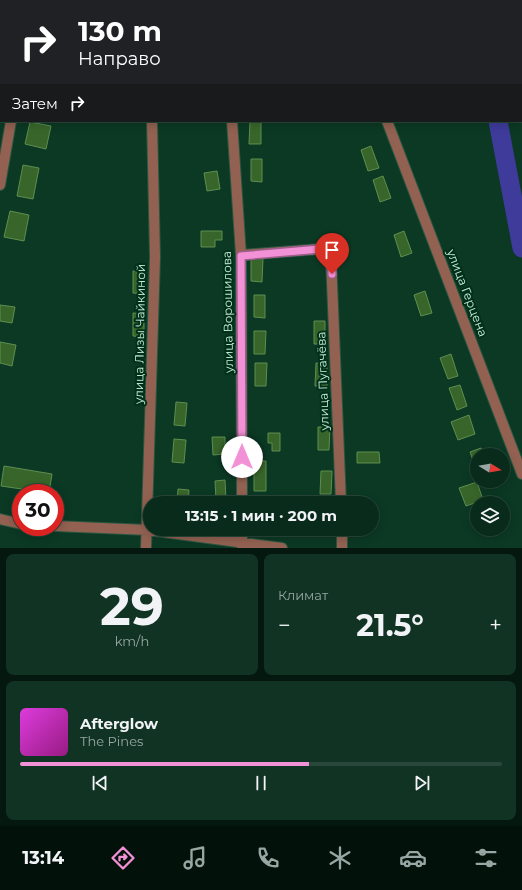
<!DOCTYPE html>
<html lang="ru">
<meta charset="utf-8">
<style>
:root{--surface:#082b1b;--page:#113324;--text:#f1f3f6;--muted:#98a7a3;--line:#29473a;--accent:#f391d6}
body{margin:0;font-family:Montserrat,sans-serif;background:var(--page);color:var(--text);height:100vh;display:flex;flex-direction:column;font-size:15px;white-space:nowrap}
*{box-sizing:border-box;margin:0}
p{font-size:13px;color:var(--muted)}
.icon{flex:none;width:22px;height:22px;fill:none;stroke:currentColor;stroke-width:2;stroke-linecap:round;stroke-linejoin:round}
.map{position:relative;height:548px;overflow:hidden}
.details{display:flex;flex-direction:column;gap:6px;padding:6px;background:#04180f;flex:1}
.details>*{flex:none}
.guide{position:absolute;left:0px;top:0px;width:522px;height:122px;box-shadow:0 2px 10px #0003,0 0 0 1px var(--line);background:#202124;color:#fff;overflow:hidden}
.needle{width:26px;rotate:101deg}
.buttons{position:absolute;left:470px;top:448px;display:grid;gap:8px}
.buttons a{display:grid;place-items:center;width:40px;height:40px;border-radius:50%;background:var(--surface);box-shadow:0 2px 10px #0003,0 0 0 1px var(--line);font-size:20px}
.speed{position:absolute;left:12px;top:484px;display:flex;gap:8px;font-size:20px;font-weight:700;text-align:center}
.speed>*{display:grid;place-content:center;width:52px;height:52px;border-radius:50%;background:var(--surface);box-shadow:0 2px 10px #0003,0 0 0 1px var(--line);line-height:1}
.speed .limit{border:6px solid #d22;background:#fff;color:#111}
.pin{position:absolute;display:grid;place-items:center;width:34px;height:34px;color:#fff;margin:-41px -17px;border-radius:50% 50% 50% 0;rotate:-45deg;box-shadow:0 0 4px #0007}
.pin .icon{rotate:45deg}
.me{position:absolute;width:44px;margin:-22px;rotate:0deg;stroke-linejoin:round;filter:drop-shadow(0 0 3px #0008)}
.turn{display:flex;align-items:center;gap:14px;height:84px;padding:0 12px;font-size:18px}
.turn .icon{width:52px;height:52px;stroke-width:2.5}
.turn b{display:block;font-size:28px;line-height:34px}
.then{display:flex;align-items:center;height:38px;padding:0 12px;background:#0003;gap:8px;font-size:15px}
.big{font-size:30px;font-weight:700;line-height:1.1}
.details .widget{flex:1;display:flex;flex-direction:column;justify-content:center;gap:6px;min-width:0;padding:0 14px;border-radius:8px;background:var(--page)}
.details .dial{align-items:center;gap:0}
.dial b{font-size:52px;line-height:1}
.song{display:flex;align-items:center;gap:12px}
.cover{width:48px;height:48px;border-radius:6px;background:linear-gradient(135deg,hsl(300 70% 55%),hsl(310 70% 35%))}
.played{height:4px;border-radius:2px;background:linear-gradient(90deg,var(--accent) 60%,var(--line) 60%)}
.keys{display:flex;justify-content:space-around;direction:ltr}
.heat{display:flex;justify-content:space-between;align-items:center;font-size:22px;direction:ltr}
.details .tiles{flex:1;display:grid;gap:6px;grid-template-columns:1fr 1fr}
.widget:last-child{grid-column:span 2}
.trip{position:absolute;left:143px;top:496px;width:236px;height:40px;border-radius:20px;background:var(--surface);box-shadow:0 2px 10px #0003,0 0 0 1px var(--line);font-weight:700;line-height:40px;text-align:center}
.dock{display:flex;height:64px;justify-content:space-around;align-items:center;background:#03110b;color:var(--muted)}
.dock .icon{width:28px;height:28px}
.dock .selected{color:var(--accent)}
.dock b{font-size:18px;color:var(--text)}
.map>svg:first-child{display:block}
.lines{fill:none;stroke-linecap:round;stroke-linejoin:round}
.river{stroke:#3e3b9b;stroke-width:19}
.building{fill:#38662a;stroke:#5e8e50}
.minor-casing{stroke:#295641;stroke-width:12}
.minor{stroke:#926151;stroke-width:10}
.route-casing{stroke:#9e5e8b;stroke-width:10}
.route{stroke:#f391d6;stroke-width:7}
.labels{text-anchor:middle;stroke-width:4;stroke-linejoin:round;paint-order:stroke}
.street-label{font-size:12px;fill:#c8f0d8;stroke:#002f1a}
</style>
<div class="map">
<svg width="522" height="548" viewBox="0 0 522 548">
<rect width="100%" height="100%" fill="#0b3924"/>
<g class="lines">
<!-- river -->
<path class="river" d="M449,0V1
M498,121L522,248"/>
</g>
<!-- building -->
<path class="building" d="M250,121H261V144H249Z
M30,122L51,126L46,149L25,144Z
M371,146L379,168L368,171L361,150Z
M251,159H262V182L251,181Z
M23,165L39,168L33,199L17,196Z
M217,171L220,189L207,191L204,173Z
M383,176L391,198L380,202L373,180Z
M10,211L29,215L24,241L4,237Z
M201,231H222V240H215V247H201Z
M404,231L412,253L401,257L394,235Z
M251,258L263,259L262,282L251,281Z
M133,271H145L144,294L133,293Z
M425,291L432,313L421,316L414,295Z
M254,295H265V318L254,317Z
M0,305L15,307L12,323L0,321Z
M133,313L144,314V337L133,336Z
M314,321H325V344H314Z
M254,331H266L265,354H254Z
M0,342L16,345L12,366L0,363Z
M451,354L458,376L448,379L440,358Z
M255,363H267L266,386H255Z
M316,363L327,364V386H315Z
M460,385L467,406L457,410L449,388Z
M176,402L187,403L185,426L174,425Z
M469,415L475,434L458,440L451,422Z
M318,427H330L329,450H318Z
M268,433H280V451H272V443H268Z
M212,437H225V445H228V450H225V454L213,455Z
M174,439L186,440L184,463L172,462Z
M481,448L483,455H477V471L470,452Z
M357,452H379L380,463H357Z
M254,461H266V491H254Z
M4,466L52,474L49,493L1,486Z
M321,471H332L331,494H320Z
M225,480L226,500H216L215,481Z
M477,482L483,500L466,506L459,488Z
M178,489L189,490L188,503H177Z
M252,497L261,498V503H251Z"/>
<g class="lines">
<defs>
<path id="minor" d="M149,0V1
M208,0V1
M341,0L342,1
M33,1V0
M232,121L241,255L242,503
M387,121L522,474
M0,185L11,121
M241,255L320,249L331,258L341,503
M0,519L21,524
M55,526L148,530L282,548
M342,529V548
M146,548L155,257L152,121
M242,548V529"/>
</defs>
<!-- minor casing -->
<use href="#minor" class="minor-casing"/>
<!-- minor -->
<use href="#minor" class="minor"/>
</g>
<g class="lines">
<defs>
<path id="route" d="M242,457L241,256L320,249L331,258L332,274"/>
</defs>
<!-- route casing -->
<use href="#route" class="route-casing"/>
<!-- route -->
<use href="#route" class="route"/>
</g>
<g class="labels">
<!-- street labels -->
<g class="street-label">
<text transform="translate(467 293) rotate(69)" y="4">улица Герцена</text>
<text transform="translate(228 312) rotate(-91)" y="4">улица Ворошилова</text>
<text transform="translate(140 334) rotate(-89)" y="4">улица Лизы Чайкиной</text>
<text transform="translate(323 381) rotate(-92)" y="4">улица Пугачёва</text>
</g>
</g>
</svg>
<div class="buttons">
<a><svg class="needle" viewBox="-14 -14 28 28"><path d="M0-13l5 13h-10z" fill="#e53935"/><path d="M0 13l5-13h-10z" fill="#98a7a3"/></svg></a>
<a><svg class="icon" aria-label="layers" viewBox="0 0 24 24"><path d="M12 4l9 5-9 5-9-5zM3 14l9 5 9-5"/></svg></a>
</div>
<div class="speed"><div class="limit">30</div></div>
<div class="pin" style="left:332px;top:274px;background:#d93025"><svg class="icon" aria-label="arrive" viewBox="0 0 24 24"><path d="M6 21V4h12l-3 4 3 4H6"/></svg></div>
<svg class="me" style="left:242px;top:457px" viewBox="-20 -20 40 40"><circle r="19" fill="#fff"/><path d="M0-13L10 11 0 6-10 11z" fill="#f391d6"/></svg>
<div class="trip">13:15 · 1 мин · 200 m</div>
<div class="guide">
<div class="turn"><svg class="icon" aria-label="right" viewBox="0 0 24 24"><path d="M7 20v-9h11M14 6l5 5-5 5"/></svg><div><b>130 m</b>Направо</div></div>
<div class="then">Затем<svg class="icon" aria-label="right" viewBox="0 0 24 24"><path d="M7 20v-9h11M14 6l5 5-5 5"/></svg></div>
</div>
</div>
<section class="details">
<div class="tiles">
<div class="widget dial"><b>29</b><p>km/h</p></div>
<div class="widget"><p>Климат</p>
<div class="heat"><a>−</a><b class="big">21.5°</b><a>+</a></div>
</div>
<div class="widget">
<div class="song"><i class="cover"></i><div><b>Afterglow</b><p>The Pines</p></div></div>
<div class="played"></div>
<div class="keys"><svg class="icon" aria-label="previous" viewBox="0 0 24 24"><path d="M18 5L8 12l10 7zM5 5v14"/></svg><svg class="icon" aria-label="pause" viewBox="0 0 24 24"><path d="M8 5v14M16 5v14"/></svg><svg class="icon" aria-label="next" viewBox="0 0 24 24"><path d="M6 5l10 7-10 7zM19 5v14"/></svg></div>
</div>
</div>
</section>
<nav class="dock">
<b>13:14</b>
<svg class="icon selected" aria-label="directions" viewBox="0 0 24 24"><path d="M12 3l9 9-9 9-9-9zM9 14v-3h6M13 9l2 2-2 2"/></svg>
<svg class="icon" aria-label="music" viewBox="0 0 24 24"><path d="M9 18V5l10-2v13"/><circle cx="6" cy="18" r="3"/><circle cx="16" cy="16" r="3"/></svg>
<svg class="icon" aria-label="phone" viewBox="0 0 24 24"><path d="M5 4h4l2 5-3 2q2 4 5 5l2-3 5 2v4C11 20 4 13 5 4z"/></svg>
<svg class="icon" aria-label="climate" viewBox="0 0 24 24"><path d="M12 3v18M4 7l16 10M4 17L20 7"/></svg>
<svg class="icon" aria-label="car" viewBox="0 0 24 24"><path d="M5 17H2v-5l4-1 3-4h7l3 4 3 1v5h-3M9 17h6M6 11h13"/><circle cx="7" cy="17" r="2"/><circle cx="17" cy="17" r="2"/></svg>
<svg class="icon" aria-label="filters" viewBox="0 0 24 24"><path d="M4 7h16M4 17h16"/><circle cx="9" cy="7" r="2"/><circle cx="15" cy="17" r="2"/></svg>
</nav>
